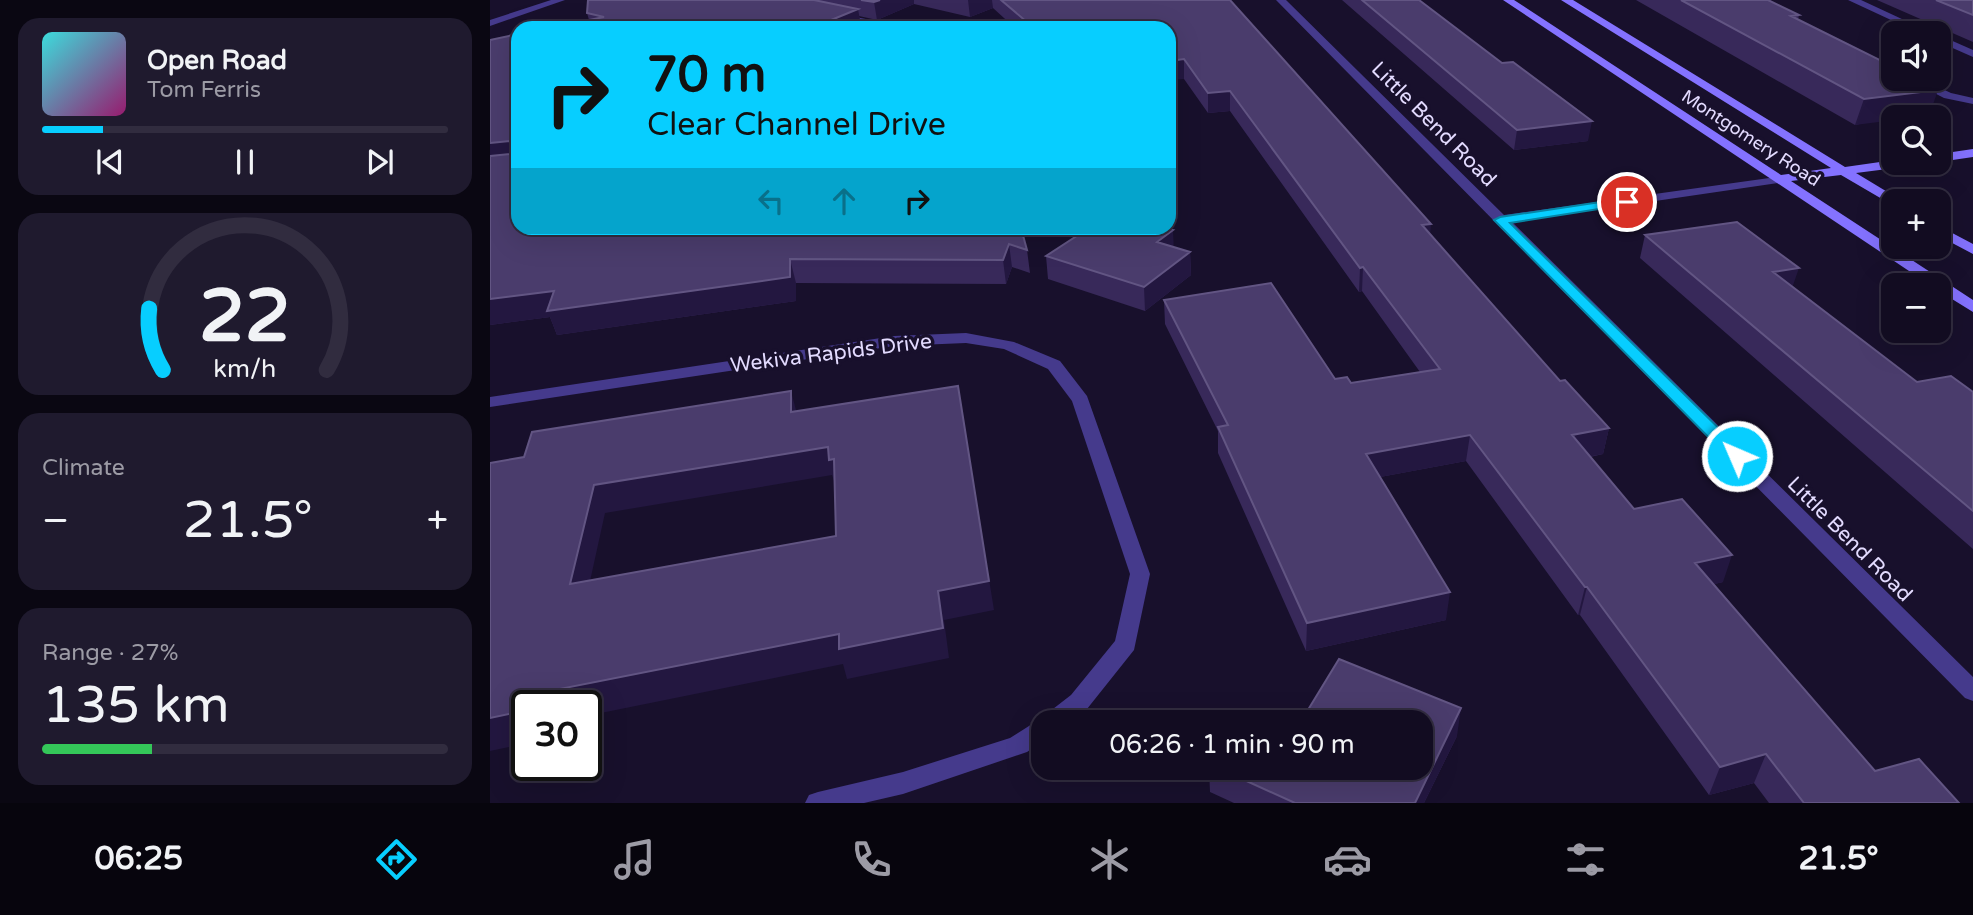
<!DOCTYPE html>
<meta charset="utf-8">
<style>
:root{--surface:#120c21;--page:#1f1a2e;--text:#f1f3f6;--muted:#9c9ba5;--line:#312c3f;--accent:#07ceff}
body{margin:0;font-family:"Varela Round",sans-serif;background:var(--page);color:var(--text);height:100vh;display:flex;flex-direction:column;font-size:26px;white-space:nowrap}
*{box-sizing:border-box;margin:0}
p{font-size:23px;color:var(--muted)}
.icon{flex:none;width:38px;height:38px;fill:none;stroke:currentColor;stroke-width:2;stroke-linecap:round;stroke-linejoin:round}
.map{position:relative;flex:1;overflow:hidden}
.sheet{display:flex;flex-direction:column;gap:18px;padding:18px;background:#0a0712;width:490px}
.sheet>*{flex:none}
.banner{position:absolute;left:21px;top:21px;width:665px;height:214px;border-radius:21px;box-shadow:0 7px 28px #0002,0 0 0 2px var(--line);background:#07ceff;color:#111;overflow:hidden}
.fabs{position:absolute;left:1391px;top:21px;display:grid;gap:14px}
.fabs a{display:grid;place-items:center;width:70px;height:70px;border-radius:14px;background:var(--surface);box-shadow:0 7px 28px #0002,0 0 0 2px var(--line);font-size:35px}
.speed{position:absolute;left:21px;top:690px;display:flex;gap:14px;font-size:35px;font-weight:700;text-align:center}
.speed>*{display:grid;place-content:center;width:91px;height:91px;border-radius:50%;background:var(--surface);box-shadow:0 7px 28px #0002,0 0 0 2px var(--line);line-height:1}
.speed .limit{border:4px solid #111;border-radius:10px;background:#fff;color:#111}
.pin{position:absolute;display:grid;place-items:center;width:60px;height:60px;color:#fff;margin:-30px;border:4px solid #fff;border-radius:50%;box-shadow:0 2px 7px #0007}
.me{position:absolute;width:77px;margin:-38px;rotate:315deg;stroke-linejoin:round;filter:drop-shadow(0 0 5px #0008)}
.turn{display:flex;align-items:center;gap:24px;height:147px;padding:0 21px;font-size:32px}
.turn .icon{width:91px;height:91px;stroke-width:2.5}
.turn b{display:block;font-size:49px;line-height:60px}
.lanes{display:flex;align-items:center;height:66px;padding:0 21px;background:#0003;justify-content:center;gap:35px;direction:ltr}
.lanes .off{opacity:.35}
.big{font-size:52px;font-weight:600;line-height:1.1}
.sheet .tile{flex:1;display:flex;flex-direction:column;justify-content:center;gap:10px;min-width:0;padding:0 24px;border-radius:21px;background:var(--page)}
.sheet .dial{align-items:center;gap:0}
.dial svg{height:182px;overflow:visible;fill:none;stroke:var(--line);stroke-width:7;stroke-linecap:round;text-anchor:middle}
.dial text{fill:var(--text);stroke:none}
.song{display:flex;align-items:center;gap:21px}
.cover{width:84px;height:84px;border-radius:10px;background:linear-gradient(135deg,hsl(180 70% 55%),hsl(320 70% 35%))}
.played{height:7px;border-radius:4px;background:linear-gradient(90deg,var(--accent) 15%,var(--line) 15%)}
.keys{display:flex;justify-content:space-around;direction:ltr}
.heat{display:flex;justify-content:space-between;align-items:center;font-size:38px;direction:ltr}
.charge{height:10px;border-radius:5px;background:linear-gradient(90deg,#34c759 27%,var(--line) 0)}
.trip{position:absolute;left:541px;top:710px;width:402px;height:70px;border-radius:21px;background:var(--surface);box-shadow:0 7px 28px #0002,0 0 0 2px var(--line);font-weight:600;line-height:70px;text-align:center}
.menu{display:flex;height:112px;justify-content:space-around;align-items:center;background:#07050d;color:var(--muted)}
.menu .icon{width:49px;height:49px}
.menu .current{color:var(--accent)}
.menu b{font-size:32px;color:var(--text)}
main{display:flex;flex:1;min-height:0}
.map>svg:first-child{display:block}
.lines{fill:none;stroke-linecap:round;stroke-linejoin:round}
.street{fill:#453a8c;fill-rule:evenodd}
.secondary{fill:#8472ff;fill-rule:evenodd}
.wall{fill:#38295a}
.shaded-wall{fill:#231740}
.building{fill:#4a3c6c;stroke:#625583;stroke-width:2;fill-rule:evenodd}
.route{fill:#07ceff;stroke:#0586a6;stroke-width:2}
.labels{text-anchor:middle;stroke-width:7;stroke-linejoin:round;paint-order:stroke}
.far-street-label{font-size:18px;fill:#e3dbff;stroke:#18102c}
.street-label{font-size:21px;fill:#e3dbff;stroke:#18102c}
</style>
<main>
<section class="sheet">
<div class="tile">
<div class="song"><i class="cover"></i><div><b>Open Road</b><p>Tom Ferris</p></div></div>
<div class="played"></div>
<div class="keys"><svg class="icon" aria-label="previous" viewBox="0 0 24 24"><path d="M18 5L8 12l10 7zM5 5v14"/></svg><svg class="icon" aria-label="pause" viewBox="0 0 24 24"><path d="M8 5v14M16 5v14"/></svg><svg class="icon" aria-label="next" viewBox="0 0 24 24"><path d="M6 5l10 7-10 7zM19 5v14"/></svg></div>
</div>
<div class="tile dial"><svg viewBox="0 0 100 80">
<path d="M14 69A42 42 0 1 1 86 69"/>
<path d="M14 69A42 42 0 0 1 8 42" stroke="#07ceff"/>
<text x="50" y="56" font-size="32" font-weight="700">22</text>
<text x="50" y="72" font-size="11">km/h</text>
</svg></div>
<div class="tile"><p>Climate</p>
<div class="heat"><a>−</a><b class="big">21.5°</b><a>+</a></div>
</div>
<div class="tile"><p>Range · 27%</p><b class="big">135 km</b><div class="charge"></div></div>
</section>
<div class="map">
<svg width="1483" height="803" viewBox="0 0 1483 803">
<rect width="100%" height="100%" fill="#18102c"/>
<g class="lines">
<!-- street -->
<path class="street" d="M61,0H75L0,26V20Z
M786,0H796L1014,215L1293,176V182L1288,183L1022,222L1483,677V701L1475,698Z
M1358,0H1371L1442,33H1429Z
M349,14L408,25L413,28H392L346,19V15Z
M1449,35L1483,50V57L1449,42Z
M1417,79H1431L1461,93L1483,98V104L1454,98Z
M476,333L524,342L570,361L597,396L660,574L644,650L597,709L578,723H553V741L537,752L413,794L374,803H315L319,795L328,792L413,772L520,738L550,719L581,695L625,641L640,574L582,401L558,369L514,349L476,343L404,346L0,407V397L404,336Z"/>
<!-- secondary -->
<path class="secondary" d="M1013,0H1024L1291,175L1341,168L1071,0H1083L1355,167L1404,160V163H1419L1413,167L1366,173L1409,199L1410,201H1404V206L1351,175L1301,181L1483,300V312L1449,291V285H1440Z
M1483,149V157L1449,162V154Z
M1449,226L1483,244V254L1449,236Z"/>
</g>
<!-- wall -->
<path class="wall" d="M98,0H740L940,234L1070,381L1119,428L1113,454L1100,457L1144,509L1233,582L1224,584L1385,771L1469,803H1279L1264,783L1219,795L1090,615H1088L976,461L890,477L956,620L816,651L728,453V431L675,324L674,300L845,379L861,383L930,372L872,291L869,292L740,111L718,113L694,79L679,28H525L503,8L480,17L424,4L387,20L369,16L371,26L99,20L97,13Z
M852,0H929L1098,141L1024,150Z
M1146,0H1278L1309,15L1308,20L1439,116L1429,117H1404L1365,125Z
M1387,0H1483V42Z
M28,34V228H531L537,250L540,273L522,267L516,284L306,283V301L67,335L60,317L0,325Z
M683,230V247L700,252L701,275L655,311L558,279L556,256Z
M1155,235L1303,287L1427,382L1483,392V549L1150,258Z
M967,736L934,803H744L720,792L719,768H931Z"/>
<!-- shaded-wall -->
<path class="shaded-wall" d="M390,0H424V4L387,20L384,2Z
M478,0H502L503,8L480,17Z
M368,9L371,26L368,28H329V25Z
M694,59V79L679,80V61Z
M1448,90L1439,116L1429,117H1404V120L1365,125L1374,99Z
M740,91V111L718,113V93Z
M1102,121L1098,141L1024,150L1027,130Z
M20,141L28,162L0,165V143Z
M941,224L939,247L932,225Z
M683,230L684,253L667,242Z
M519,244L522,267L516,284L513,260Z
M700,252L701,275L655,311L654,287Z
M300,259L306,283V301L67,335L60,317L0,325V299Z
M873,267L872,291L869,292L870,268Z
M1309,268L1301,291L1283,272Z
M468,386L504,610L454,620L459,658L357,679L353,664L96,716V705H42L44,694L448,591Z
M301,391L308,418L301,412Z
M1119,428L1113,454L1076,461L1082,435Z
M980,435L976,461L874,480L876,454Z
M338,447L344,459L346,487L342,475L115,513L93,613L80,584L104,485Z
M1242,555L1233,582L1197,591L1205,563Z
M1095,587H1097L1090,615H1088Z
M960,592L956,620L816,651L817,623Z
M971,708L967,736L934,803H925Z
M37,710V743L0,751V718Z
M1276,754L1264,783L1219,795L1230,767Z"/>
<!-- building -->
<path class="building" d="M98,0H324L368,9L329,25L334,28H60L114,17L97,13Z
M371,0H390L384,2Z
M511,0H740L941,224L932,225L1070,381L1075,380L1119,428L1082,435L1144,509L1192,499L1242,555L1205,563L1385,771L1429,759L1469,803H1314L1276,754L1230,767L1097,587H1095L980,435L876,454L960,592L817,623L728,427L738,425L674,300L781,283L845,379L857,377L861,383L950,369L873,267L870,268L740,91L718,93L694,59L679,61V28H544Z
M872,0H929L1012,63L1023,62L1102,121L1027,130Z
M1191,0H1278L1309,15L1301,16L1404,67V79H1426L1448,90L1374,99Z
M1446,0H1483V15Z
M28,34V228H531L537,250L519,244L513,260L300,259V277L57,311L64,291L0,299V156L20,154L23,144L20,141L0,143V40Z
M1247,222L1309,268L1283,272L1427,382L1461,376L1483,392V511L1155,235Z
M599,228H673L683,230L667,242L700,252L654,287L556,256Z
M468,386L499,581L448,591L453,628L349,649V634L44,694L42,705H37V710L0,718V463L34,457L42,432L301,391V412ZM338,447L339,460L344,459L346,536L80,584L104,485Z
M849,659L971,708L925,803H805L728,768H931V723H810Z"/>
<!-- route -->
<path class="route" d="M1137,198L1141,199V204L1020,223L1253,452L1255,456L1253,460H1241L1004,220L1010,217Z"/>
<g class="labels">
<!-- far-street labels -->
<g class="far-street-label">
<text transform="translate(1261 138) rotate(33)" y="6">Montgomery Road</text>
</g>
<!-- street labels -->
<g class="street-label">
<text transform="translate(944 124) rotate(45)" y="7">Little Bend Road</text>
<text transform="translate(341 353) rotate(-7)" y="7">Wekiva Rapids Drive</text>
<text transform="translate(1360 539) rotate(45)" y="7">Little Bend Road</text>
</g>
</g>
</svg>
<div class="fabs">
<a><svg class="icon" aria-label="sound" viewBox="0 0 24 24"><path d="M4 9h4l5-4v14l-5-4H4zM17 9q2 3 0 6"/></svg></a>
<a><svg class="icon" aria-label="search" viewBox="0 0 24 24"><circle cx="10" cy="10" r="6"/><path d="M15 15l6 6"/></svg></a>
<a>+</a>
<a>−</a>
</div>
<div class="speed"><div class="limit">30</div></div>
<div class="pin" style="left:1137px;top:202px;background:#d93025"><svg class="icon" aria-label="arrive" viewBox="0 0 24 24"><path d="M6 21V4h12l-3 4 3 4H6"/></svg></div>
<svg class="me" style="left:1247px;top:456px" viewBox="-20 -20 40 40"><circle r="17" fill="#07ceff" stroke="#fff" stroke-width="3"/><path d="M0-11L8 9 0 5-8 9z" fill="#fff"/></svg>
<div class="trip">06:26 · 1 min · 90 m</div>
<div class="banner">
<div class="turn"><svg class="icon" aria-label="right" viewBox="0 0 24 24"><path d="M7 20v-9h11M14 6l5 5-5 5"/></svg><div><b>70 m</b>Clear Channel Drive</div></div>
<div class="lanes"><svg class="icon off" aria-label="left" viewBox="0 0 24 24"><path d="M17 20v-9H6M10 6l-5 5 5 5"/></svg><svg class="icon off" aria-label="ahead" viewBox="0 0 24 24"><path d="M12 20V5M6 11l6-6 6 6"/></svg><svg class="icon" aria-label="right" viewBox="0 0 24 24"><path d="M7 20v-9h11M14 6l5 5-5 5"/></svg></div>
</div>
</div>
</main>
<nav class="menu">
<b>06:25</b>
<svg class="icon current" aria-label="directions" viewBox="0 0 24 24"><path d="M12 3l9 9-9 9-9-9zM9 14v-3h6M13 9l2 2-2 2"/></svg>
<svg class="icon" aria-label="music" viewBox="0 0 24 24"><path d="M9 18V5l10-2v13"/><circle cx="6" cy="18" r="3"/><circle cx="16" cy="16" r="3"/></svg>
<svg class="icon" aria-label="phone" viewBox="0 0 24 24"><path d="M5 4h4l2 5-3 2q2 4 5 5l2-3 5 2v4C11 20 4 13 5 4z"/></svg>
<svg class="icon" aria-label="climate" viewBox="0 0 24 24"><path d="M12 3v18M4 7l16 10M4 17L20 7"/></svg>
<svg class="icon" aria-label="car" viewBox="0 0 24 24"><path d="M5 17H2v-5l4-1 3-4h7l3 4 3 1v5h-3M9 17h6M6 11h13"/><circle cx="7" cy="17" r="2"/><circle cx="17" cy="17" r="2"/></svg>
<svg class="icon" aria-label="filters" viewBox="0 0 24 24"><path d="M4 7h16M4 17h16"/><circle cx="9" cy="7" r="2"/><circle cx="15" cy="17" r="2"/></svg>
<b>21.5°</b>
</nav>
